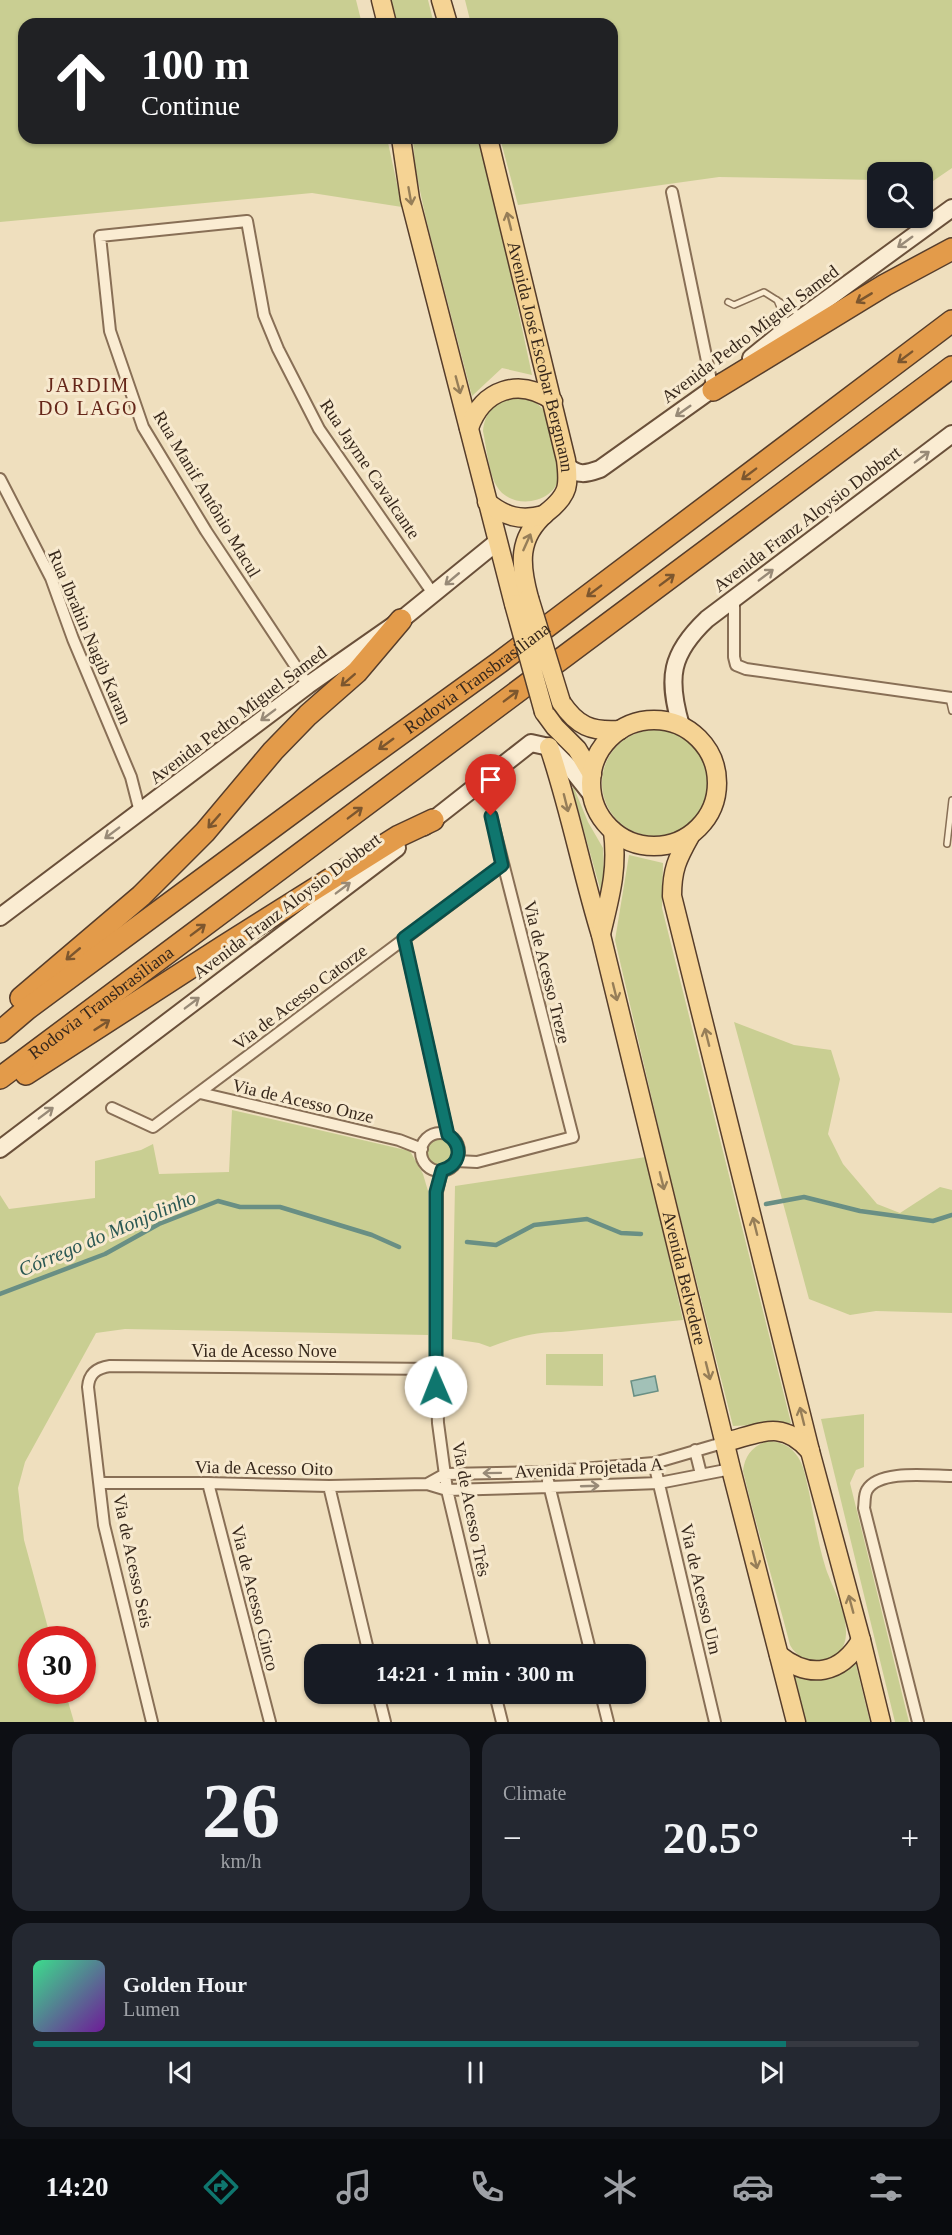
<!DOCTYPE html>
<meta charset="utf-8">
<style>
:root{--surface:#171b24;--page:#242831;--text:#f1f3f6;--muted:#9ea1a6;--line:#363941;--accent:#0f766e}
body{margin:0;font-family:"Times New Roman",serif;background:var(--page);color:var(--text);height:100vh;display:flex;flex-direction:column;font-size:22px;white-space:nowrap}
*{box-sizing:border-box;margin:0}
p{font-size:20px;color:var(--muted)}
.icon{flex:none;width:33px;height:33px;fill:none;stroke:currentColor;stroke-width:2;stroke-linecap:round;stroke-linejoin:round}
.map{position:relative;height:1722px;overflow:hidden}
.details{display:flex;flex-direction:column;gap:12px;padding:12px;background:#0d0f14;flex:1}
.details>*{flex:none}
.banner{position:absolute;left:18px;top:18px;width:600px;height:126px;border-radius:18px;box-shadow:0 2px 4px #0004;background:#202124;color:#fff;overflow:hidden}
.controls{position:absolute;left:867px;top:162px;display:grid;gap:12px}
.controls a{display:grid;place-items:center;width:66px;height:66px;border-radius:12px;background:var(--surface);box-shadow:0 2px 4px #0004;font-size:30px}
.speed{position:absolute;left:18px;top:1626px;display:flex;gap:12px;font-size:30px;font-weight:700;text-align:center}
.speed>*{display:grid;place-content:center;width:78px;height:78px;border-radius:50%;background:var(--surface);box-shadow:0 2px 4px #0004;line-height:1}
.speed .limit{border:9px solid #d22;background:#fff;color:#111}
.pin{position:absolute;display:grid;place-items:center;width:51px;height:51px;color:#fff;margin:-62px -26px;border-radius:50% 50% 50% 0;rotate:-45deg;box-shadow:0 0 6px #0007}
.pin .icon{rotate:45deg}
.me{position:absolute;width:66px;margin:-33px;rotate:359deg;stroke-linejoin:round;filter:drop-shadow(0 0 4px #0008)}
.turn{display:flex;align-items:center;gap:21px;height:126px;padding:0 24px;font-size:27px}
.turn .icon{width:78px;height:78px;stroke-width:2.5}
.turn b{display:block;font-size:42px;line-height:51px}
.big{font-size:45px;font-weight:700;line-height:1.1}
.details .card{flex:1;display:flex;flex-direction:column;justify-content:center;gap:9px;min-width:0;padding:0 21px;border-radius:18px;background:var(--page)}
.details .dial{align-items:center;gap:0}
.dial b{font-size:78px;line-height:1}
.song{display:flex;align-items:center;gap:18px}
.cover{width:72px;height:72px;border-radius:9px;background:linear-gradient(135deg,hsl(150 70% 55%),hsl(280 70% 35%))}
.played{height:6px;border-radius:3px;background:linear-gradient(90deg,var(--accent) 85%,var(--line) 85%)}
.keys{display:flex;justify-content:space-around;direction:ltr}
.heat{display:flex;justify-content:space-between;align-items:center;font-size:33px;direction:ltr}
.details .tiles{flex:1;display:grid;gap:12px;grid-template-columns:1fr 1fr}
.card:last-child{grid-column:span 2}
.trip{position:absolute;left:304px;top:1644px;width:342px;height:60px;border-radius:18px;background:var(--surface);box-shadow:0 2px 4px #0004;font-weight:700;line-height:60px;text-align:center}
.menu{display:flex;height:96px;justify-content:space-around;align-items:center;background:#090b0e;color:var(--muted)}
.menu .icon{width:42px;height:42px}
.menu .current{color:var(--accent)}
.menu b{font-size:27px;color:var(--text)}
.map>svg:first-child{display:block}
.green{fill:#c9ce92}
.water{fill:#a2c1b7;stroke:#698f84;stroke-width:1.5}
.lines{fill:none;stroke-linecap:round;stroke-linejoin:round}
.stream{stroke:#698f84;stroke-width:4.5}
.lane-casing{stroke:#886f56;stroke-width:8}
.street-casing{stroke:#886f56;stroke-width:14}
.secondary-casing{stroke:#6a503a;stroke-width:20}
.primary-casing{stroke:#563d2b;stroke-width:21}
.highway-casing{stroke:#563d2b;stroke-width:24}
.lane{stroke:#faecd2;stroke-width:5}
.street{stroke:#faecd2;stroke-width:10}
.secondary{stroke:#faecd2;stroke-width:16}
.primary{stroke:#f5d394;stroke-width:18}
.highway{stroke:#e39b4a;stroke-width:21}
.primary-bridge-casing{stroke:#563d2b;stroke-width:21;stroke-linecap:butt}
.primary-bridge{stroke:#f5d394;stroke-width:18}
.oneway{stroke:#967e58}
.oneway2{stroke:#988a77}
.oneway3{stroke:#7c562e}
.route-casing{stroke:#0a4d48;stroke-width:15}
.route{stroke:#0f766e;stroke-width:10}
.labels{text-anchor:middle;stroke-width:6;stroke-linejoin:round;paint-order:stroke}
.street-label{font-size:18px;fill:#37281c;stroke:#f7e9ce}
.neighbourhood-label{font-size:20px;letter-spacing:1.5px;fill:#652619;stroke:#f7e9ce}
.water-label{font-size:20px;font-style:italic;fill:#2a5853;stroke:#f7e9ce}
</style>
<div class="map">
<svg width="952" height="1722" viewBox="0 0 952 1722">
<rect width="100%" height="100%" fill="#efdfbe"/>
<!-- green -->
<path class="green" d="M0,0H356L362,24H24V138H387L402,207L312,193L0,222Z
M391,0H428L434,24H397Z
M465,0H952V168L933,181H923L922,172H878L877,180L719,177L518,205L500,138H612V24H471Z
M413,138H477L494,197L532,375L502,368L472,396L426,219L415,167Z
M514,396C531,399 540,402 549,418C552,432 561,460 560,473C558,504 510,512 496,485C489,472 486,446 483,431C485,410 496,402 514,396Z
M602 783a53 53 0 1 1 106 0a53 53 0 1 1-106 0Z
M572,788H574L588,822L603,848L604,878L601,892Z
M629,855L663,863L662,908L791,1423L733,1426L668,1168L615,940Z
M734,1022L794,1045L831,1050L840,1079L828,1134L843,1164L877,1204L900,1213L940,1187L952,1190V1313L876,1311L850,1315L809,1299Z
M232,1110L410,1151L423,1174L428,1191V1335L125,1329L96,1333L25,1462L18,1488L24,1540L51,1639L32,1640V1690L65,1691L74,1722H0V1195L9,1209L95,1198V1161L141,1150L153,1144L159,1174L229,1172Z
M427 1152a13 13 0 1 1 26 0a13 13 0 1 1-26 0Z
M646,1157L683,1320L561,1332C535,1331 514,1338 490,1347L479,1343L452,1339L455,1186Z
M546,1354H603V1386L546,1385Z
M864,1414V1467L856,1470L850,1483L909,1722H895L821,1419Z
M767,1441C780,1441 791,1446 798,1457C805,1468 806,1481 809,1492C814,1517 818,1544 826,1569C833,1589 847,1612 846,1634C845,1666 804,1671 790,1645C775,1586 757,1530 743,1471C745,1455 752,1447 767,1441Z
M855,1661L870,1722H806L793,1671Z"/>
<!-- water -->
<path class="water" d="M655,1376L658,1391L634,1396L631,1381Z"/>
<g class="lines">
<!-- stream -->
<path class="stream" d="M766,1204L804,1197L860,1211L933,1221L952,1215
M467,1242L496,1245L534,1225L587,1219L621,1233L641,1234
M0,1294L105,1254L159,1224L218,1201L240,1207H280L372,1235L399,1247"/>
<defs>
<path id="lane" d="M777,300L787,324
M728,302L734,305L764,292L802,316
M949,698L952,711
M947,844L952,800"/>
<path id="street" d="M672,192L713,390
M0,479L51,578L73,639L131,777L140,812
M734,598V657L736,665L746,669L952,698
M308,685L206,531L143,427L110,331L100,236L247,221L264,315L278,349L319,429L434,595
M404,938L448,1135
M200,1093L399,1140L422,1149
M112,1108L153,1127L503,865
M421 1152a19 19 0 1 1 38 0a19 19 0 1 1-38 0Z
M456,1161L477,1162L573,1137L491,816
M442,1170L437,1192L436,1369L438,1423L447,1490L486,1654
M695,1450L701,1474
M654,1463L715,1722
M548,1481L591,1654
M100,1483H208L329,1486L427,1484L447,1490L550,1487L659,1483L731,1469
M208,1483L270,1722
M427,1484L445,1474L546,1472L654,1463L726,1442
M329,1486L369,1654
M378,1694L385,1722
M495,1694L502,1722
M601,1694L608,1722
M152,1722L104,1525L88,1387C89,1374 96,1368 110,1366L436,1369
M918,1722L864,1508C865,1502 864,1495 867,1490C879,1469 931,1476 952,1476"/>
<path id="secondary" d="M751,358L789,327L952,208
M567,466C578,476 586,474 600,469L722,382
M681,726C667,678 670,654 707,619L952,434
M424,827L531,743L549,747L573,771L592,795
M0,917L308,685L401,620L497,542
M0,1149L397,848"/>
<g id="primary">
<path d="M381,0L387,24"/>
<path d="M441,0L448,24"/>
<path d="M401,138L410,199L514,604"/>
<path id="s1" d="M488,138L566,460C567,468 568,476 567,484C566,496 555,506 546,513C517,538 520,565 529,598"/>
<path d="M469,428C483,389 519,377 553,401"/>
<path d="M487,502C505,517 521,521 544,515"/>
<path d="M561,702C577,726 591,732 620,730"/>
<path d="M544,712L555,727L577,749L592,774"/>
<circle cx="654" cy="783" r="63"/>
<path id="s2" d="M549,747C570,809 582,873 601,935L731,1469L796,1722"/>
<path d="M690,836C677,859 672,870 672,896L810,1451L861,1640L881,1722"/>
<path d="M601,934C610,896 618,870 613,831"/>
<path d="M726,1442C761,1433 782,1419 810,1451"/>
<path d="M779,1655C810,1680 841,1674 861,1640"/>
</g>
<g id="highway">
<path d="M713,390L885,285L952,249"/>
<path d="M21,998L141,896L205,832L273,751L308,715L357,672L401,620"/>
<path id="s3" d="M0,1032L27,1009L327,787L500,662L952,321"/>
<path d="M26,1074L224,946L399,836L433,820"/>
<path id="s4" d="M0,1078L952,367"/>
</g>
</defs>
<!-- lane casing -->
<use href="#lane" class="lane-casing"/>
<!-- street casing -->
<use href="#street" class="street-casing"/>
<!-- secondary casing -->
<use href="#secondary" class="secondary-casing"/>
<!-- primary casing -->
<use href="#primary" class="primary-casing"/>
<!-- highway casing -->
<use href="#highway" class="highway-casing"/>
<!-- lane -->
<use href="#lane" class="lane"/>
<!-- street -->
<use href="#street" class="street"/>
<!-- secondary -->
<use href="#secondary" class="secondary"/>
<!-- primary -->
<use href="#primary" class="primary"/>
<!-- highway -->
<use href="#highway" class="highway"/>
<defs>
<path id="primary-bridge" d="M529,598L561,702
M514,604L544,712"/>
</defs>
<!-- primary-bridge casing -->
<use href="#primary-bridge" class="primary-bridge-casing"/>
<!-- primary-bridge -->
<use href="#primary-bridge" class="primary-bridge"/>
</g>
<!-- one-way arrows -->
<defs><path id="oneway-shaft" d="M-6 0H5M1.5-3L5.5 0L1.5 3" fill="none" stroke-width="1.6" stroke-linecap="round" stroke-linejoin="round" transform="scale(1.5)"/></defs>
<g class="oneway">
<use href="#oneway-shaft" transform="translate(410 196) rotate(80)"/>
<use href="#oneway-shaft" transform="translate(509 221) rotate(-104)"/>
<use href="#oneway-shaft" transform="translate(458 385) rotate(75)"/>
<use href="#oneway-shaft" transform="translate(527 542) rotate(-66)"/>
<use href="#oneway-shaft" transform="translate(566 803) rotate(76)"/>
<use href="#oneway-shaft" transform="translate(615 992) rotate(76)"/>
<use href="#oneway-shaft" transform="translate(707 1037) rotate(-104)"/>
<use href="#oneway-shaft" transform="translate(662 1181) rotate(76)"/>
<use href="#oneway-shaft" transform="translate(755 1226) rotate(-104)"/>
<use href="#oneway-shaft" transform="translate(708 1371) rotate(76)"/>
<use href="#oneway-shaft" transform="translate(802 1416) rotate(-104)"/>
<use href="#oneway-shaft" transform="translate(755 1560) rotate(76)"/>
<use href="#oneway-shaft" transform="translate(851 1604) rotate(-105)"/>
</g>
<g class="oneway2">
<use href="#oneway-shaft" transform="translate(905 242) rotate(144)"/>
<use href="#oneway-shaft" transform="translate(683 411) rotate(145)"/>
<use href="#oneway-shaft" transform="translate(922 457) rotate(-37)"/>
<use href="#oneway-shaft" transform="translate(766 575) rotate(-37)"/>
<use href="#oneway-shaft" transform="translate(452 579) rotate(140)"/>
<use href="#oneway-shaft" transform="translate(268 715) rotate(143)"/>
<use href="#oneway-shaft" transform="translate(112 833) rotate(143)"/>
<use href="#oneway-shaft" transform="translate(343 888) rotate(-37)"/>
<use href="#oneway-shaft" transform="translate(192 1003) rotate(-37)"/>
<use href="#oneway-shaft" transform="translate(46 1113) rotate(-37)"/>
<use href="#oneway-shaft" transform="translate(492 1473) rotate(179)"/>
<use href="#oneway-shaft" transform="translate(590 1486) rotate(-2)"/>
</g>
<g class="oneway3">
<use href="#oneway-shaft" transform="translate(864 298) rotate(149)"/>
<use href="#oneway-shaft" transform="translate(905 357) rotate(143)"/>
<use href="#oneway-shaft" transform="translate(749 474) rotate(143)"/>
<use href="#oneway-shaft" transform="translate(667 580) rotate(-37)"/>
<use href="#oneway-shaft" transform="translate(594 591) rotate(143)"/>
<use href="#oneway-shaft" transform="translate(348 680) rotate(139)"/>
<use href="#oneway-shaft" transform="translate(511 696) rotate(-37)"/>
<use href="#oneway-shaft" transform="translate(386 744) rotate(144)"/>
<use href="#oneway-shaft" transform="translate(355 813) rotate(-37)"/>
<use href="#oneway-shaft" transform="translate(214 821) rotate(131)"/>
<use href="#oneway-shaft" transform="translate(198 930) rotate(-37)"/>
<use href="#oneway-shaft" transform="translate(73 954) rotate(140)"/>
<use href="#oneway-shaft" transform="translate(102 1025) rotate(-33)"/>
</g>
<g class="lines">
<defs>
<path id="route" d="M436,1387V1192L442,1170C460,1166 464,1146 448,1135L404,938L502,865L491,816"/>
</defs>
<!-- route casing -->
<use href="#route" class="route-casing"/>
<!-- route -->
<use href="#route" class="route"/>
</g>
<g class="labels">
<!-- street labels -->
<g class="street-label">
<text transform="translate(750 334) rotate(-37)" y="6">Avenida Pedro Miguel Samed</text>
<text dy="6" stroke="none"><textPath href="#s1" startOffset="225">Avenida José Escobar Bergmann</textPath></text>
<text transform="translate(370 469) rotate(56)" y="6">Rua Jayme Cavalcante</text>
<text transform="translate(207 494) rotate(59)" y="6">Rua Manif Antônio Macul</text>
<text transform="translate(807 519) rotate(-37)" y="6">Avenida Franz Aloysio Dobbert</text>
<text transform="translate(90 637) rotate(67)" y="6">Rua Ibrahin Nagib Karam</text>
<text dy="6" stroke="none"><textPath href="#s3" startOffset="594">Rodovia Transbrasiliana</textPath></text>
<text transform="translate(238 715) rotate(-37)" y="6">Avenida Pedro Miguel Samed</text>
<text transform="translate(287 906) rotate(-37)" y="6">Avenida Franz Aloysio Dobbert</text>
<text transform="translate(547 972) rotate(76)" y="6">Via de Acesso Treze</text>
<text transform="translate(300 997) rotate(-37)" y="6">Via de Acesso Catorze</text>
<text dy="6" stroke="none"><textPath href="#s4" startOffset="126">Rodovia Transbrasiliana</textPath></text>
<text transform="translate(303 1101) rotate(13)" y="6">Via de Acesso Onze</text>
<text dy="6" stroke="none"><textPath href="#s2" startOffset="548">Avenida Belvedere</textPath></text>
<text x="264" y="1357">Via de Acesso Nove</text>
<text transform="translate(264 1468) rotate(1)" y="6">Via de Acesso Oito</text>
<text transform="translate(589 1468) rotate(-3)" y="6">Avenida Projetada A</text>
<text transform="translate(471 1509) rotate(79)" y="6">Via de Acesso Três</text>
<text transform="translate(133 1561) rotate(78)" y="6">Via de Acesso Seis</text>
<text transform="translate(701 1589) rotate(77)" y="6">Via de Acesso Um</text>
<text transform="translate(255 1598) rotate(76)" y="6">Via de Acesso Cinco</text>
</g>
<!-- neighbourhood labels -->
<g class="neighbourhood-label">
<text x="88" y="392">JARDIM<tspan x="88" dy="23">DO LAGO</tspan></text>
</g>
<!-- water labels -->
<g class="water-label">
<text transform="translate(107 1233) rotate(-23)" y="7">Córrego do Monjolinho</text>
</g>
</g>
</svg>
<div class="controls">
<a><svg class="icon" aria-label="search" viewBox="0 0 24 24"><circle cx="10" cy="10" r="6"/><path d="M15 15l6 6"/></svg></a>
</div>
<div class="speed"><div class="limit">30</div></div>
<div class="pin" style="left:491px;top:816px;background:#d93025"><svg class="icon" aria-label="arrive" viewBox="0 0 24 24"><path d="M6 21V4h12l-3 4 3 4H6"/></svg></div>
<svg class="me" style="left:436px;top:1387px" viewBox="-20 -20 40 40"><circle r="19" fill="#fff"/><path d="M0-13L10 11 0 6-10 11z" fill="#0f766e"/></svg>
<div class="trip">14:21 · 1 min · 300 m</div>
<div class="banner">
<div class="turn"><svg class="icon" aria-label="ahead" viewBox="0 0 24 24"><path d="M12 20V5M6 11l6-6 6 6"/></svg><div><b>100 m</b>Continue</div></div>
</div>
</div>
<section class="details">
<div class="tiles">
<div class="card dial"><b>26</b><p>km/h</p></div>
<div class="card"><p>Climate</p>
<div class="heat"><a>−</a><b class="big">20.5°</b><a>+</a></div>
</div>
<div class="card">
<div class="song"><i class="cover"></i><div><b>Golden Hour</b><p>Lumen</p></div></div>
<div class="played"></div>
<div class="keys"><svg class="icon" aria-label="previous" viewBox="0 0 24 24"><path d="M18 5L8 12l10 7zM5 5v14"/></svg><svg class="icon" aria-label="pause" viewBox="0 0 24 24"><path d="M8 5v14M16 5v14"/></svg><svg class="icon" aria-label="next" viewBox="0 0 24 24"><path d="M6 5l10 7-10 7zM19 5v14"/></svg></div>
</div>
</div>
</section>
<nav class="menu">
<b>14:20</b>
<svg class="icon current" aria-label="directions" viewBox="0 0 24 24"><path d="M12 3l9 9-9 9-9-9zM9 14v-3h6M13 9l2 2-2 2"/></svg>
<svg class="icon" aria-label="music" viewBox="0 0 24 24"><path d="M9 18V5l10-2v13"/><circle cx="6" cy="18" r="3"/><circle cx="16" cy="16" r="3"/></svg>
<svg class="icon" aria-label="phone" viewBox="0 0 24 24"><path d="M5 4h4l2 5-3 2q2 4 5 5l2-3 5 2v4C11 20 4 13 5 4z"/></svg>
<svg class="icon" aria-label="climate" viewBox="0 0 24 24"><path d="M12 3v18M4 7l16 10M4 17L20 7"/></svg>
<svg class="icon" aria-label="car" viewBox="0 0 24 24"><path d="M5 17H2v-5l4-1 3-4h7l3 4 3 1v5h-3M9 17h6M6 11h13"/><circle cx="7" cy="17" r="2"/><circle cx="17" cy="17" r="2"/></svg>
<svg class="icon" aria-label="filters" viewBox="0 0 24 24"><path d="M4 7h16M4 17h16"/><circle cx="9" cy="7" r="2"/><circle cx="15" cy="17" r="2"/></svg>
</nav>
